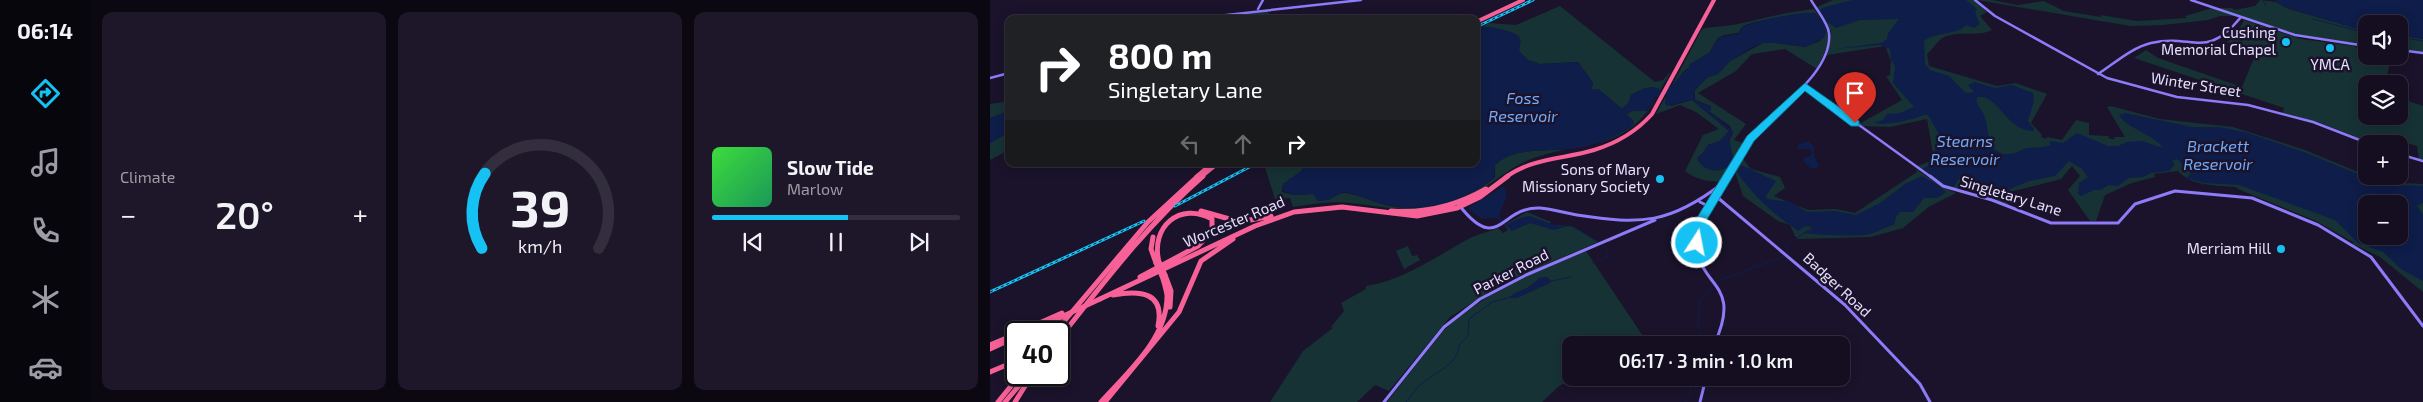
<!DOCTYPE html>
<meta charset="utf-8">
<style>
:root{--surface:#140e20;--page:#1d1729;--text:#f1f3f6;--muted:#9d9ca5;--line:#332e3e;--accent:#16c2f3}
body{margin:0;font-family:"Exo 2",sans-serif;background:var(--page);color:var(--text);height:100vh;display:flex;flex-direction:column;font-size:19px;white-space:nowrap}
*{box-sizing:border-box;margin:0}
p{font-size:16px;color:var(--muted)}
.icon{flex:none;width:28px;height:28px;fill:none;stroke:currentColor;stroke-width:2;stroke-linecap:round;stroke-linejoin:round}
.map{position:relative;flex:1;overflow:hidden}
.drawer{display:flex;flex-direction:column;gap:12px;padding:12px;background:#0b0812;width:900px}
.drawer>*{flex:none}
.guide{position:absolute;left:15px;top:15px;width:475px;height:152px;border-radius:10px;box-shadow:0 2px 12px #0003,0 0 0 1px var(--line);background:#202124;color:#fff;overflow:hidden}
.controls{position:absolute;left:1368px;top:15px;display:grid;gap:10px}
.controls a{display:grid;place-items:center;width:50px;height:50px;border-radius:10px;background:var(--surface);box-shadow:0 2px 12px #0003,0 0 0 1px var(--line);font-size:25px}
.speed{position:absolute;left:15px;top:321px;display:flex;gap:10px;font-size:25px;font-weight:700;text-align:center}
.speed>*{display:grid;place-content:center;width:65px;height:65px;border-radius:50%;background:var(--surface);box-shadow:0 2px 12px #0003,0 0 0 1px var(--line);line-height:1}
.speed .limit{border:2px solid #111;border-radius:8px;background:#fff;color:#111}
.pin{position:absolute;display:grid;place-items:center;width:42px;height:42px;color:#fff;margin:-51px -21px;border-radius:50% 50% 50% 0;rotate:-45deg;box-shadow:0 0 5px #0007}
.pin .icon{rotate:45deg}
.me{position:absolute;width:55px;margin:-28px;rotate:11deg;stroke-linejoin:round;filter:drop-shadow(0 0 4px #0008)}
.turn{display:flex;align-items:center;gap:18px;height:105px;padding:0 20px;font-size:22px}
.turn .icon{width:65px;height:65px;stroke-width:2.5}
.turn b{display:block;font-size:35px;line-height:42px}
.lanes{display:flex;align-items:center;height:48px;padding:0 20px;background:#0003;justify-content:center;gap:25px;direction:ltr}
.lanes .off{opacity:.35}
.big{font-size:38px;font-weight:600;line-height:1.1}
.drawer .tile{flex:1;display:flex;flex-direction:column;justify-content:center;gap:8px;min-width:0;padding:0 18px;border-radius:10px;background:var(--page)}
.drawer .dial{align-items:center;gap:0}
.dial svg{height:130px;overflow:visible;fill:none;stroke:var(--line);stroke-width:7;stroke-linecap:round;text-anchor:middle}
.dial text{fill:var(--text);stroke:none}
.song{display:flex;align-items:center;gap:15px}
.cover{width:60px;height:60px;border-radius:8px;background:linear-gradient(135deg,hsl(120 70% 55%),hsl(150 70% 35%))}
.played{height:5px;border-radius:2px;background:linear-gradient(90deg,var(--accent) 55%,var(--line) 55%)}
.keys{display:flex;justify-content:space-around;direction:ltr}
.heat{display:flex;justify-content:space-between;align-items:center;font-size:28px;direction:ltr}
.drawer .tiles{flex:1;display:grid;gap:12px;grid-template-columns:repeat(3,1fr)}
.trip{position:absolute;left:572px;top:336px;width:288px;height:50px;border-radius:10px;background:var(--surface);box-shadow:0 2px 12px #0003,0 0 0 1px var(--line);font-weight:600;line-height:50px;text-align:center}
main{display:flex;flex:1;min-height:0}
.menu{display:flex;flex-direction:column;width:90px;justify-content:space-around;align-items:center;background:#08060d;color:var(--muted)}
.menu .icon{width:35px;height:35px}
.menu .current{color:var(--accent)}
.menu b{font-size:22px;color:var(--text)}
.map>svg:first-child{display:block}
.green{fill:#163235;fill-rule:evenodd}
.water{fill:#0e1d49;fill-rule:evenodd}
.lines{fill:none;stroke-linecap:round;stroke-linejoin:round}
.stream{stroke:#0e1d49;stroke-width:1}
.secondary-far1{stroke:#8d7bf8;stroke-width:2.5}
.secondary{stroke:#8d7bf8;stroke-width:3}
.highway-far1{stroke:#f76197;stroke-width:4}
.highway{stroke:#f76197;stroke-width:5}
.rail-casing{stroke:#16c2f3;stroke-width:3}
.rail{stroke:#1a132b;stroke-width:1;stroke-dasharray:3;stroke-linecap:butt}
.highway-bridge{stroke:#f76197;stroke-width:5}
.route{fill:#16c2f3;stroke:#0e7e9e}
.poi-dot{fill:#16c2f3;stroke:#1a132b;stroke-width:2}
.labels{text-anchor:middle;stroke-width:5;stroke-linejoin:round;paint-order:stroke}
.poi-label{font-size:15px;fill:#e6dffd;stroke:#1a132b;text-anchor:end}
.street-label{font-size:15px;fill:#e6dffd;stroke:#1a132b}
.water-label{font-size:16px;font-style:italic;fill:#73aaf7;stroke:#1a132b}
</style>
<main>
<nav class="menu">
<b>06:14</b>
<svg class="icon current" aria-label="directions" viewBox="0 0 24 24"><path d="M12 3l9 9-9 9-9-9zM9 14v-3h6M13 9l2 2-2 2"/></svg>
<svg class="icon" aria-label="music" viewBox="0 0 24 24"><path d="M9 18V5l10-2v13"/><circle cx="6" cy="18" r="3"/><circle cx="16" cy="16" r="3"/></svg>
<svg class="icon" aria-label="phone" viewBox="0 0 24 24"><path d="M5 4h4l2 5-3 2q2 4 5 5l2-3 5 2v4C11 20 4 13 5 4z"/></svg>
<svg class="icon" aria-label="climate" viewBox="0 0 24 24"><path d="M12 3v18M4 7l16 10M4 17L20 7"/></svg>
<svg class="icon" aria-label="car" viewBox="0 0 24 24"><path d="M5 17H2v-5l4-1 3-4h7l3 4 3 1v5h-3M9 17h6M6 11h13"/><circle cx="7" cy="17" r="2"/><circle cx="17" cy="17" r="2"/></svg>
</nav>
<section class="drawer">
<div class="tiles">
<div class="tile"><p>Climate</p>
<div class="heat"><a>−</a><b class="big">20°</b><a>+</a></div>
</div>
<div class="tile dial"><svg viewBox="0 0 100 80">
<path d="M14 69A42 42 0 1 1 86 69"/>
<path d="M14 69A42 42 0 0 1 16 23" stroke="#16c2f3"/>
<text x="50" y="56" font-size="32" font-weight="700">39</text>
<text x="50" y="72" font-size="11">km/h</text>
</svg></div>
<div class="tile">
<div class="song"><i class="cover"></i><div><b>Slow Tide</b><p>Marlow</p></div></div>
<div class="played"></div>
<div class="keys"><svg class="icon" aria-label="previous" viewBox="0 0 24 24"><path d="M18 5L8 12l10 7zM5 5v14"/></svg><svg class="icon" aria-label="pause" viewBox="0 0 24 24"><path d="M8 5v14M16 5v14"/></svg><svg class="icon" aria-label="next" viewBox="0 0 24 24"><path d="M6 5l10 7-10 7zM19 5v14"/></svg></div>
</div>
</div>
</section>
<div class="map">
<svg width="1433" height="402" viewBox="0 0 1433 402">
<rect width="100%" height="100%" fill="#1a132b"/>
<!-- green -->
<path class="green" d="M843,0H984L997,12L990,16L1002,30C987,38 965,29 951,39C946,43 942,50 937,54L939,66L1007,86L1026,83L1057,94L1041,123L1052,135L1051,137L1056,139L1057,137L1072,140L1086,120L1099,123V135L1118,136L1120,139H1125L1124,137H1135L1117,107L1121,106L1170,119L1243,127L1315,150L1392,182L1433,184V292L1390,257L1363,244V242L1326,221L1248,189L1246,187C1226,185 1203,187 1188,171L1164,174L1165,177L1142,183L1115,195L1106,221H1100L1078,190L1090,176L1082,166L1071,179L1020,192L1018,205L1004,200L1008,191L972,178L967,191L950,183L927,166L944,160L937,119L900,127L872,126L869,124L912,100L896,76L900,75L901,61L895,46L837,55L841,31L827,7ZM1376,204H1409V236H1376Z
M987,0H1002L1028,5L1054,1L1074,11L1111,17V15L1147,21L1197,18L1195,16L1222,8L1244,16H1230L1218,20L1173,25L1140,26Z
M1270,0L1286,2L1299,9L1376,31V45L1308,35L1228,8H1242L1245,10L1265,6Z
M570,6L665,82L673,80L682,70L669,92V89C659,84 650,91 641,95L639,102L632,109L608,89H601L603,83L588,62L549,64L538,60L529,51C529,47 531,43 530,39C528,31 497,26 490,27L499,23L526,25Z
M824,9L832,21L825,13C812,13 761,20 752,27C750,29 750,31 748,33L734,35L728,38L719,53L699,65L700,67L694,71L680,89L712,29C722,26 732,27 743,25C770,19 796,12 824,9Z
M277,10L281,19H211Z
M1254,20L1311,39L1364,46L1376,53V56L1400,62L1397,76L1409,80L1408,84L1396,82L1395,84H1376V116H1409V98L1433,106V160L1429,159L1427,146L1406,140V144H1383L1333,124L1293,113L1294,108L1144,58L1156,50L1168,58L1252,87L1267,51L1237,42L1245,36Z
M834,24C844,37 833,56 827,69L795,49L762,54L746,71L708,93L756,124L744,140L755,144L747,162L733,181C720,183 705,179 695,171L713,135L729,129L706,112L690,105L666,114L677,94L675,100L681,106L702,100L739,131L730,141L718,145L713,153L707,158C719,171 730,175 744,162L739,141L743,133L740,126L720,112L721,106L705,100V90L717,77L728,74L740,61L773,43H786L815,47L830,41L835,33Z
M1409,35L1433,39V52L1409,49Z
M667,97C632,158 585,138 532,163C520,169 510,177 500,184C481,196 458,205 436,208C410,212 386,205 360,203C341,201 322,204 303,207L300,198L285,199L274,164H312L314,168C308,176 298,178 292,187V192L304,195L323,194L329,201C339,200 345,193 355,193C371,195 385,203 400,206C436,213 477,201 505,177V165C524,145 563,153 587,148C606,145 625,137 641,127L636,114L643,111H657Z
M19,98V111L0,118V104L14,102Z
M19,132V150L0,160V143Z
M753,159L761,169L790,177L795,188L784,196L818,210L846,209L865,213L927,172L926,169L952,187L966,193L940,206L913,228L881,237L808,239L805,236L800,225L788,221L753,196L745,172Z
M537,212L561,222L560,225L582,226L608,242L513,283L460,317L399,391L385,385L367,402H280L313,351L343,328L341,327L354,311L351,303L376,289V286C415,280 448,255 482,237C491,233 500,232 508,228L513,233L518,230L514,225Z
M418,246L422,256L427,255L430,260L414,269L406,251Z
M596,251L657,342L650,345H581V378H586L569,386L552,402H397L453,331L467,318L499,296L537,276Z"/>
<!-- water -->
<path class="water" d="M862,0H976L987,9L985,13L990,24L984,28L976,25C968,35 945,32 934,41L935,64L940,70L959,76L976,93L984,92L978,85L985,82L1005,88L1022,85L1043,93L1044,101L1038,121L1044,129L1043,131C1016,131 1008,94 988,97L986,100C988,105 990,108 993,113C1000,125 995,156 1019,154C1026,154 1032,149 1038,148C1047,147 1053,148 1061,145L1059,143L1061,141L1073,143L1087,133L1118,146H1128L1137,142L1152,141L1173,148C1163,133 1138,130 1129,115L1135,113L1202,127H1229L1255,132L1314,152L1392,184L1433,186V203L1427,206L1433,215V281L1411,269L1393,252L1368,243L1345,220L1249,185L1214,183L1196,178L1202,172L1187,159L1182,161L1185,164L1179,171L1161,173L1153,177L1139,178L1128,186L1118,185L1111,190H1104L1091,196L1088,194L1089,183L1098,177L1092,169L1079,161L1065,176L1039,181L1020,189L1014,202L1008,197L1012,188C998,185 985,179 970,177L964,187L955,185L932,169L946,162L945,150L951,141L950,136L938,115C932,114 928,118 922,119C911,122 895,125 884,123L893,120L897,114L910,113L924,107L903,83L905,66L901,60L900,49L890,45L845,49L891,43L897,39L898,33L909,19L870,20L846,28L839,23L835,24L837,29L834,38L815,47L788,43H773L761,48L740,61L728,74L717,78L705,90L704,98L710,103L721,106L720,112L743,131L739,141L744,162C733,174 714,174 707,158L713,153L718,145L730,141L739,131L702,100L677,106L675,104L677,94L665,97L657,111H643L636,114L644,121L643,125C627,137 606,145 586,148C562,153 524,145 505,165L504,178C475,200 435,214 398,205C382,202 368,194 353,192L339,200L328,201L323,194L304,195L292,190L293,184L313,170L312,164H486V29L490,27C497,26 528,31 530,39C531,43 529,47 529,51L538,60L549,64L588,62L603,83L601,89H608L632,109L639,102L641,95L655,88H669V92C684,89 688,75 700,67L699,65L719,53L730,37L748,34C750,32 750,29 752,28C760,21 815,11 825,13L831,21L836,20L830,11L832,8ZM1376,204H1409V236H1376Z
M1284,0H1433V39L1409,35V24H1376V31L1370,30L1294,7Z
M19,111V132L0,143V118Z
M814,142H819L824,147V156L829,165L827,168H820L813,161L814,158L821,155L822,152L819,149H808V145Z
M751,165L786,181L776,196L777,199L801,202L817,212L845,211L866,215L890,203L915,184L932,176L950,186L956,192L947,198H934L923,212H910L906,217L904,225C894,227 885,234 875,235C854,236 833,235 813,233L822,230L821,227L815,226L808,231C784,214 765,198 747,172Z
M514,186L517,195L509,216L513,221L512,222L506,218L492,219L479,210V207Z
M540,216L567,226H578L564,230L540,223L522,231L515,225L533,217Z
M557,277L562,281L558,284L527,298H518C531,288 536,292 549,278Z"/>
<g class="lines">
<!-- stream -->
<path class="stream" d="M1273,0L1276,6
M251,19L263,13
M1323,19L1376,33
M1409,37L1433,41
M577,226H582L609,242
M798,253L796,248L798,244L822,228
M602,263L617,258V250L611,244
M562,281L581,277
M725,282L795,256
M706,341L711,331L708,327L710,300L722,287
M416,402C422,395 427,386 435,381C447,371 469,364 469,345L478,336L479,319L502,302L518,298
M695,402L701,393L700,386L704,380L701,378"/>
<!-- secondary-far1 -->
<path class="secondary-far1" d="M985,0L1005,16L1117,78L1187,97L1258,105L1323,122L1380,144
M1201,0L1305,35L1376,46
M268,9L273,0
M200,19L371,0
M1409,50L1433,53
M1108,74C1125,63 1141,48 1161,43C1204,33 1215,61 1251,17
M0,78L19,73
M815,86L941,177
M1409,154L1433,161
M738,177C745,165 752,149 761,138C783,110 843,74 839,33C838,23 826,9 821,0"/>
<!-- secondary -->
<path class="secondary" d="M940,176L953,186L1002,200L1061,223H1128L1145,204L1185,191L1262,198L1328,225L1381,257L1433,326
M727,197L855,305L930,384L940,402
M710,202L720,207
M469,205C509,256 510,206 550,208C562,209 575,213 587,215C651,225 680,224 733,183
M724,345C754,280 707,289 707,242C707,219 728,195 739,176
M394,402L454,327L490,299L536,275L665,220
M710,402L716,378"/>
<!-- highway-far1 -->
<path class="highway-far1" d="M486,22L533,0
M206,177L221,164
M211,177L227,164
M516,177C542,158 574,159 604,150C627,143 646,132 662,114L724,0"/>
<!-- highway -->
<path class="highway" d="M211,211L250,222L281,216
M401,211C436,214 466,206 496,189
M163,237L161,249L166,263
M175,275L181,291L180,307
M150,277L208,246L222,231V219C190,201 160,227 169,262
M123,295C150,290 175,292 168,326
M110,299L265,226L304,212L352,207L427,216L467,208L490,197L518,176
M29,332L72,313
M37,332L65,320
M65,332L158,222L208,176
M69,339C114,282 158,224 213,176
M0,345L26,334
M0,349L26,337
M0,372L26,361
M8,402L30,375
M15,402L38,375
M25,402L42,375
M111,402C137,373 178,338 177,295C176,289 174,282 172,276
M115,402L189,312L211,261L243,239"/>
<defs>
<path id="rail" d="M486,27L543,0
M185,206L265,164
M0,292L154,221"/>
</defs>
<!-- rail casing -->
<use href="#rail" class="rail-casing"/>
<!-- rail -->
<use href="#rail" class="rail"/>
<!-- highway-bridge -->
<path class="highway-bridge" d="M169,262L175,275
M166,263L172,276
M67,319L110,299"/>
</g>
<!-- route -->
<path class="route" d="M815,83L869,121V126H861L815,91L764,141L716,221L711,246H703L701,243L705,221L757,136Z"/>
<!-- markers -->
<g class="poi-dot">
<circle cx="1296" cy="42" r="5"/>
<circle cx="1340" cy="48" r="5"/>
<circle cx="670" cy="179" r="5"/>
<circle cx="1291" cy="249" r="5"/>
</g>
<g class="labels">
<!-- poi labels -->
<g class="poi-label">
<text x="1286" y="38">Cushing<tspan x="1286" dy="17">Memorial Chapel</tspan></text>
<text x="1340" y="70" text-anchor="middle">YMCA</text>
<text x="660" y="175">Sons of Mary<tspan x="660" dy="17">Missionary Society</tspan></text>
<text x="1281" y="254">Merriam Hill</text>
</g>
<!-- street labels -->
<g class="street-label">
<text transform="translate(1206 85) rotate(9)" y="5">Winter Street</text>
<text transform="translate(1021 196) rotate(17)" y="5">Singletary Lane</text>
<text transform="translate(244 222) rotate(-23)" y="5">Worcester Road</text>
<text transform="translate(521 272) rotate(-27)" y="5">Parker Road</text>
<text transform="translate(847 285) rotate(43)" y="5">Badger Road</text>
</g>
<!-- water labels -->
<g class="water-label">
<text x="533" y="104">Foss<tspan x="533" dy="18">Reservoir</tspan></text>
<text x="975" y="147">Stearns<tspan x="975" dy="18">Reservoir</tspan></text>
<text x="1228" y="152">Brackett<tspan x="1228" dy="18">Reservoir</tspan></text>
</g>
</g>
</svg>
<div class="controls">
<a><svg class="icon" aria-label="sound" viewBox="0 0 24 24"><path d="M4 9h4l5-4v14l-5-4H4zM17 9q2 3 0 6"/></svg></a>
<a><svg class="icon" aria-label="layers" viewBox="0 0 24 24"><path d="M12 4l9 5-9 5-9-5zM3 14l9 5 9-5"/></svg></a>
<a>+</a>
<a>−</a>
</div>
<div class="speed"><div class="limit">40</div></div>
<div class="pin" style="left:865px;top:123px;background:#d93025"><svg class="icon" aria-label="arrive" viewBox="0 0 24 24"><path d="M6 21V4h12l-3 4 3 4H6"/></svg></div>
<svg class="me" style="left:707px;top:243px" viewBox="-20 -20 40 40"><circle r="17" fill="#16c2f3" stroke="#fff" stroke-width="3"/><path d="M0-11L8 9 0 5-8 9z" fill="#fff"/></svg>
<div class="trip">06:17 · 3 min · 1.0 km</div>
<div class="guide">
<div class="turn"><svg class="icon" aria-label="right" viewBox="0 0 24 24"><path d="M7 20v-9h11M14 6l5 5-5 5"/></svg><div><b>800 m</b>Singletary Lane</div></div>
<div class="lanes"><svg class="icon off" aria-label="left" viewBox="0 0 24 24"><path d="M17 20v-9H6M10 6l-5 5 5 5"/></svg><svg class="icon off" aria-label="ahead" viewBox="0 0 24 24"><path d="M12 20V5M6 11l6-6 6 6"/></svg><svg class="icon" aria-label="right" viewBox="0 0 24 24"><path d="M7 20v-9h11M14 6l5 5-5 5"/></svg></div>
</div>
</div>
</main>
